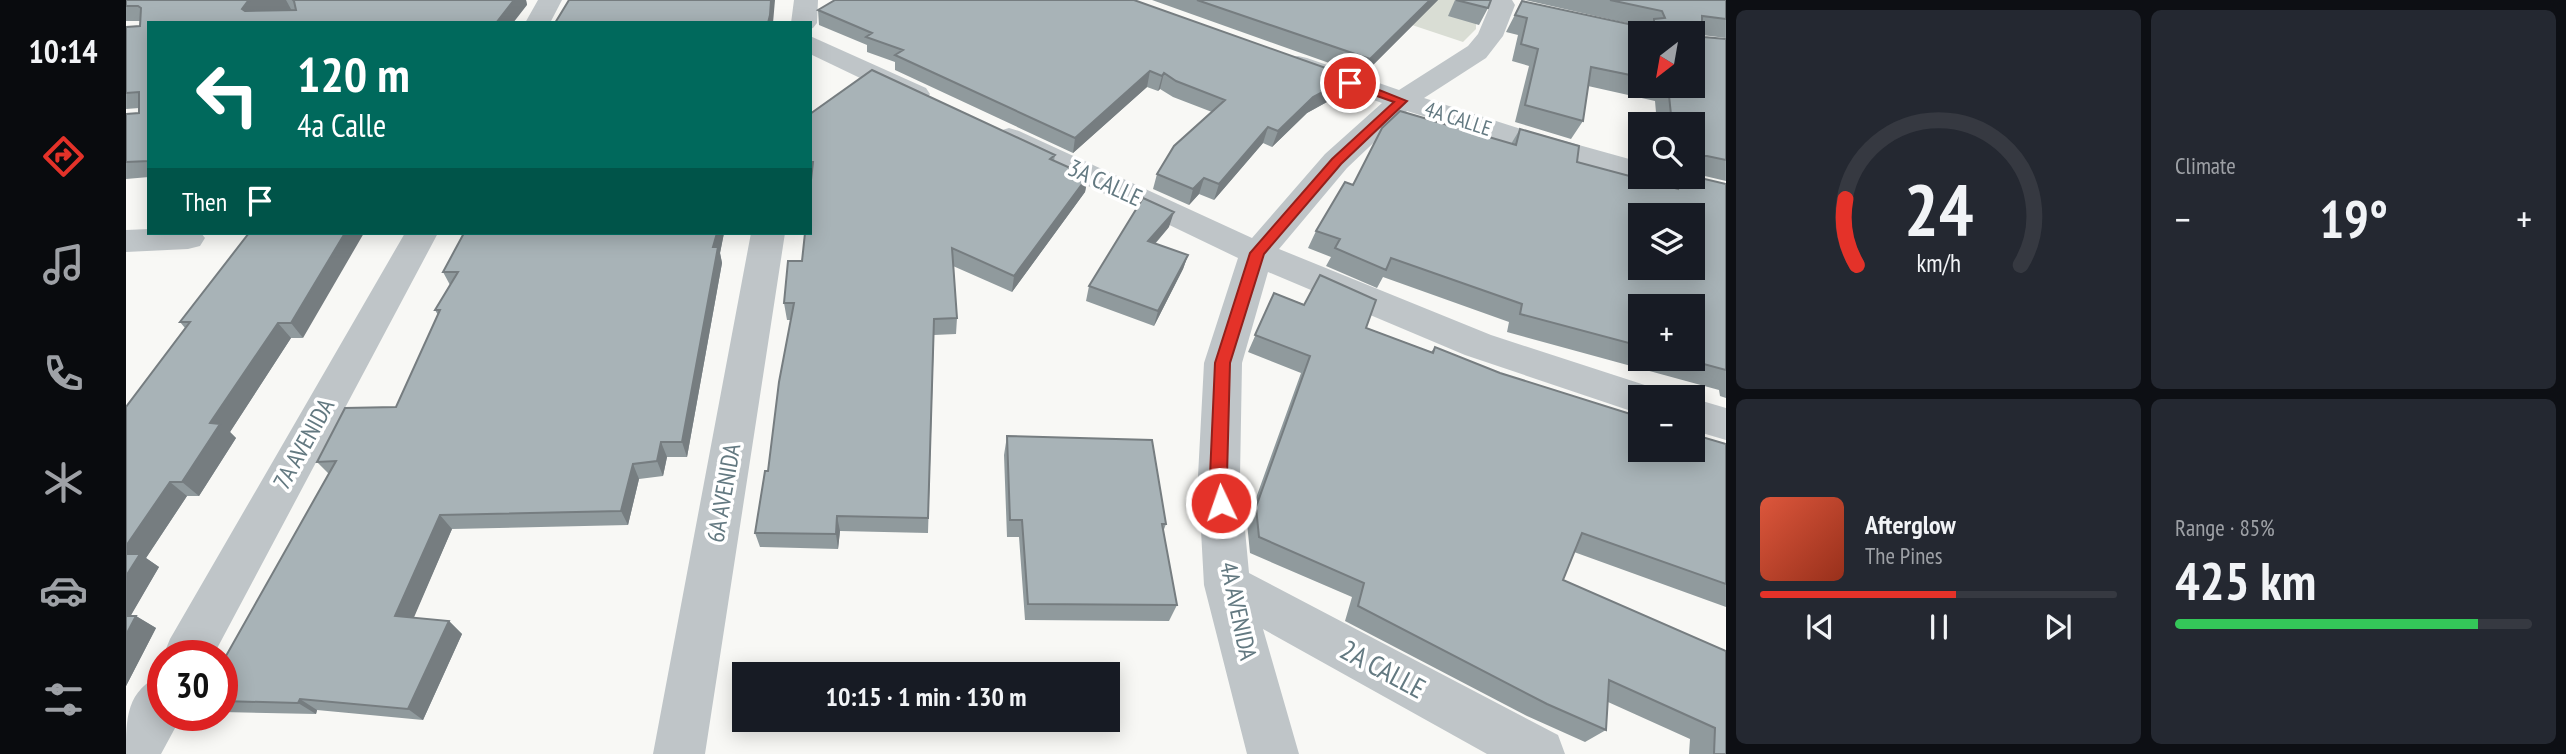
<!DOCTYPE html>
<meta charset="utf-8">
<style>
:root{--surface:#171b24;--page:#242831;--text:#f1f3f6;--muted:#9ea1a6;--line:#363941;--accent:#e43229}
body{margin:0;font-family:"PT Sans Narrow",sans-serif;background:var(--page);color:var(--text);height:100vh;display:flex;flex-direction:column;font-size:26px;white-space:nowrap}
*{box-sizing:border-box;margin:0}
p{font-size:23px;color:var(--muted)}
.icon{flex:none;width:38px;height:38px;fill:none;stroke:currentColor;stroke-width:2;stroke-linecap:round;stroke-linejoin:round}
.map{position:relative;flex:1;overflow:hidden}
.sheet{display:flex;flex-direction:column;gap:10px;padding:10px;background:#0d0f14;width:840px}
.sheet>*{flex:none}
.guide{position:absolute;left:21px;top:21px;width:665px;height:214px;border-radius:0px;box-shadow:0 4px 18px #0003;background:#00695c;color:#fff;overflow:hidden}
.needle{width:46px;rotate:211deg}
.tools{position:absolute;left:1502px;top:21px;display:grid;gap:14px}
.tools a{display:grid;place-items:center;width:77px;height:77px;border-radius:0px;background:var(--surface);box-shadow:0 4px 18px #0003;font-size:35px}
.speed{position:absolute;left:21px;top:640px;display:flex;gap:14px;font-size:35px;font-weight:700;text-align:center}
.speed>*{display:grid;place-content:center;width:91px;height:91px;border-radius:50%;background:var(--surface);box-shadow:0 4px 18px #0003;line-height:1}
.speed .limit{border:10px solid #d22;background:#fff;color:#111}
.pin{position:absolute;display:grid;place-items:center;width:60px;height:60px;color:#fff;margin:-30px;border:4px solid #fff;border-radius:50%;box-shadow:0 2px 7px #0007}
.me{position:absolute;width:77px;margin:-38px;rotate:357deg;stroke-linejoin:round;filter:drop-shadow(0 0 5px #0008)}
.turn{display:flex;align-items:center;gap:24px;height:147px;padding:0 35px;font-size:32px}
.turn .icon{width:91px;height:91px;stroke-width:2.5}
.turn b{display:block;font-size:49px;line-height:60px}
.then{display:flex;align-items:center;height:66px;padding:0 35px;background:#0003;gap:14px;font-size:26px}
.big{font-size:52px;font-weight:800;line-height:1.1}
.sheet .tile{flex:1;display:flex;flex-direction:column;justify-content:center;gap:10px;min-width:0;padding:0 24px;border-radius:10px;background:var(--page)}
.sheet .dial{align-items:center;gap:0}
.dial svg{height:182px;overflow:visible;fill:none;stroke:var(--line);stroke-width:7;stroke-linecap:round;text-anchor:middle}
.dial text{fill:var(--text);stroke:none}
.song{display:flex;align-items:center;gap:21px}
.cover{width:84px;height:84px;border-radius:10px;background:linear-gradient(135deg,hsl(10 70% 55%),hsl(10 70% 35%))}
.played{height:7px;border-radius:4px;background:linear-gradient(90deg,var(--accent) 55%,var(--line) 55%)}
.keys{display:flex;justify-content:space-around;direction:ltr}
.heat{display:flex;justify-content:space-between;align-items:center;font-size:38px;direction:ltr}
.charge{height:10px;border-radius:5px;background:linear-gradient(90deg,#34c759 85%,var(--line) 0)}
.sheet .tiles{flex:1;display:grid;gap:10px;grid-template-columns:repeat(2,1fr)}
.trip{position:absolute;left:606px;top:662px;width:388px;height:70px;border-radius:0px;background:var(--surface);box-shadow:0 4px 18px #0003;font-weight:800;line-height:70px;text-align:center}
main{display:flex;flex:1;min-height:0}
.dock{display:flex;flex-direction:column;width:126px;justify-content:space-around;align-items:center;background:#090b0e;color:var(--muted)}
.dock .icon{width:49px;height:49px}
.dock .selected{color:var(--accent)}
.dock b{font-size:32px;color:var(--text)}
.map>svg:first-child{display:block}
.green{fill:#d9ddd4}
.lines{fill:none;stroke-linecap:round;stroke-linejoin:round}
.street{fill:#bfc5c8;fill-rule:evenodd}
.wall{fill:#909a9d;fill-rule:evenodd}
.shaded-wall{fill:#767d80}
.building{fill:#a8b3b7;stroke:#767d80;stroke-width:2;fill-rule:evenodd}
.route{fill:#e43229;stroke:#94201b;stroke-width:2}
.labels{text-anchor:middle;stroke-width:7;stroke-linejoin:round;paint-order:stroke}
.far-street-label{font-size:21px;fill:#637981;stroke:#fff}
.street-label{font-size:24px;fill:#637981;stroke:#fff}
.near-street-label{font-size:28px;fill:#637981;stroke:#fff}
</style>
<main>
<nav class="dock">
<b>10:14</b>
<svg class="icon selected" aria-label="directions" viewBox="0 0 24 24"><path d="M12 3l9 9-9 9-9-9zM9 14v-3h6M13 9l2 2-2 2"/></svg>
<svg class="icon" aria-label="music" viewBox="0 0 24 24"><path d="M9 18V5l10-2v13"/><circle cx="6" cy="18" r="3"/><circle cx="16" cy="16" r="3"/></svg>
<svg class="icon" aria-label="phone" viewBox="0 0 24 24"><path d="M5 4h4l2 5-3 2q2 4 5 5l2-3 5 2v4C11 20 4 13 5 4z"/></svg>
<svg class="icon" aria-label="climate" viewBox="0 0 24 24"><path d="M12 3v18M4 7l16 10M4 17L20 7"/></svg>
<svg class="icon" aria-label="car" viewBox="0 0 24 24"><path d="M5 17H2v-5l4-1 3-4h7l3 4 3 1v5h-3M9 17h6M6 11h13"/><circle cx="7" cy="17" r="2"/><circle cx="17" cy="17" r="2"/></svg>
<svg class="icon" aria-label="filters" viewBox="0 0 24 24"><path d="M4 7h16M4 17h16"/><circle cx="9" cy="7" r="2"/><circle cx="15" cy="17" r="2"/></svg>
</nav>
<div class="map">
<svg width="1600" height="754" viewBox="0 0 1600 754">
<rect width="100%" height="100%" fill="#f8f8f5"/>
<!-- green -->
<path class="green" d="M1211,0H1332L1350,16V29L1337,42Z"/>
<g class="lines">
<!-- street -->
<path class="street" d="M412,0H436L424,23H399Z
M668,0H692L691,23L687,28L684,29V23H665Z
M1350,0H1386L1389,5L1377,36L1360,58L1298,98L1395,129L1514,162V177H1526L1525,179L1514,181L1460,167L1281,111L1221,168L1153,249L1365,335L1528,388L1533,397H1514V414L1339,355L1142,272L1116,363L1114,476L1123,573L1432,735L1439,754H1361L1137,629L1173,754H1121L1078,585L1072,476L1078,363L1112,258L873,143L868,137L873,131L883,128L893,131L1126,238L1199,154L1256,103L1163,70L1159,64L1163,58L1172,56L1181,58L1273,90L1342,46L1352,34L1363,8L1353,5Z
M684,36L800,88L804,94L800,100L790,102L780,100L684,54Z
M23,229V233H75L79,238L74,246L62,249L0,252V230Z
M279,233H312L87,656H37L44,639Z
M625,233H659L579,754H527Z
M1566,398L1600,408V440L1566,430Z
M37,674V716L55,717L35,754H0C0,718 0,690 37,674Z"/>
</g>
<!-- wall -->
<path class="wall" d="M0,0H400L401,5L23,23V177L0,179V114L13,113V108L0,109V27L14,26V21H0Z
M1026,0H1312L1237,75Z
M1329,0L1362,8L1353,25L1322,16Z
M1399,0H1600V38L1576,35L1578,37L1600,39V181L1566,173V124H1531L1529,101L1462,86L1457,121L1445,139L1389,122L1403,66L1386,61L1392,35L1380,32L1396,1L1522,28ZM1514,33L1566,86H1514Z
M692,10L1219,92L1181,113L1146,147L1137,143L1088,200L1073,194L1063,205L1027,189L1031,174L1086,112L1047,97L1034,89L1032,91L1021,87L947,153L769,70V62L741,52V45L693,25Z
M684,114L929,155L928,161L962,176L959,192L886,292L827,266L831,318L830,334L808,335L802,533L714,531L712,549L634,547L629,533L642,471L665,320H661L658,303L676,261L685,179H684Z
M1394,129L1451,162L1541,186L1548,177L1566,176L1600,184V398L1594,396L1593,390L1381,332L1383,322L1257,277L1251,288L1200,266L1205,257L1182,248L1190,231L1227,185L1385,144ZM1514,306L1566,359H1514Z
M1043,227L1029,244L1062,255L1057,269L1028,326L960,301L963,286Z
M123,233L177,338H165L104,432L110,438L73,496H61L20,558L33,567L4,616H10L30,628L0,686V407L59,328L54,322Z
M338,233H598L594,253L596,263L561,457H541L537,476L513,479L502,525L326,529L287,618L323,621L336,634L297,720L191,710L190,714L96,712V663L203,474L191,462L270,407L312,315L309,310L324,285L317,272Z
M1148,293L1305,352L1309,347L1374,373L1600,444V607L1448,552L1437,580L1600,651V754H1563L1564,739L1482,702L1480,730L1459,742L1401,716L1219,621L1226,597L1124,553L1121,523L1175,373L1122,352Z
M881,436L1040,524L1037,532L1051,605L1043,621L899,620L893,537H881L878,455Z"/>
<!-- shaded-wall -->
<path class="shaded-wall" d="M126,0H160L166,11L126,23L116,9L122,1Z
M388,0H400L401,5L387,23H370Z
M645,0H649L647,23H642Z
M1304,0H1312L1237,75L1244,59Z
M1024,71L1021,87L947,153L949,138Z
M1038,73L1034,89L1032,91L1036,76Z
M1225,77L1219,92L1181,113L1146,147L1152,131L1187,97Z
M1142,127L1137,143L1088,200L1093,184Z
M962,176L959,192L886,292L888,276Z
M1078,178L1073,194L1063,205L1067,189Z
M1048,212L1043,227L1018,256L1022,241Z
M219,233H238L177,338L165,323Z
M591,233H598L594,253L596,263L561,457L556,442L587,247Z
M1062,255L1057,269L1028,326L1032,311Z
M152,323L165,338L104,432L110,438L73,496L56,482L84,423Z
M535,442L541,457L537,476L531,461Z
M507,464L513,479L502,525L495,511Z
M44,482L61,496L20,558L33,567L0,624V546Z
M314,515L326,529L283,629L269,616Z
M711,516L714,531L712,549L710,534Z
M10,616L30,628L0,686V635Z
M323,621L336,634L297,720L282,709Z
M174,699L191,710L190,714L172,703Z"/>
<!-- building -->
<path class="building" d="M0,0H126L122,1L116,9L119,11L170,10L168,1L167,0H388L370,23H23V161L0,162V114L13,113V92L0,93V27L14,26L15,8L12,6H0Z
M443,0H645L644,15L642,23H429Z
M709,0H1008L1225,77L1187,97L1152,131L1142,127L1093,184L1078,178L1067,189L1031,174L1048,146L1099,100L1050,81L1038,73L1036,76L1024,71L949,138L769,55L777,50L740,37L746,33L692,10Z
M1071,0H1304L1244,59Z
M1330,0H1365L1362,8Z
M1484,0H1600V19L1576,16V34L1578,37L1600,39V160L1581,156H1566V124H1546L1542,86H1566V33H1514V77L1465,67L1457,121L1399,105L1412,49L1395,44L1401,18L1389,15L1396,1L1525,29L1528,26V19L1539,18L1536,11Z
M746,70L929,155L924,159L962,176L888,276L826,248L831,318L808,319L802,518L711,516L710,534L629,533L639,471H642L653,382L668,303H658L662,261H676L679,233H684V189L687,162H684V114Z
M1274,111L1390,145L1394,129L1453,146L1451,162L1552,189L1551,177L1566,176L1600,184V370L1559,359H1566V306H1514V346L1394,314L1396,304L1265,258L1260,270L1209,248L1214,239L1190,231L1219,182L1227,185L1256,128ZM1514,215H1566V268H1514Z
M1017,198L1048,212L1022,241L1062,255L1032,311L963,286Z
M123,233H219L165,323H152L84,423L94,424L56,482H44L0,546V407L64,322H54Z
M338,233H591L587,247H592L556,442H535L531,461L507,464L495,511L314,515L269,616L323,621L282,709L174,699L172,703L96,701V663L210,461L191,462L219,408L270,407L314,310H309L332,272H317Z
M1194,275L1250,300L1240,328L1307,353L1309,347L1374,373L1514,417V450H1566V434L1600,444V584L1456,533L1437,580L1600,651V754H1588L1589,728L1483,680L1480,730L1421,704L1232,606L1238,583L1133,537L1130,507L1184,356L1129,335L1148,293L1178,305Z
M881,436L1026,440L1040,524H1036L1051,605L902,604L896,520H884Z
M0,554H14L0,576Z
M0,616H10L0,635Z"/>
<!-- route -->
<path class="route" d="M1220,80H1228L1281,101L1215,164L1138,254L1104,363L1101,476L1104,503L1101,509L1095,511L1088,509L1084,476L1089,363L1124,253L1206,159L1268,102L1220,85Z"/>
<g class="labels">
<!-- far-street labels -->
<g class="far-street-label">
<text transform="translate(1332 119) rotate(18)" y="7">4A CALLE</text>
</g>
<!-- street labels -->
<g class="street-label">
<text transform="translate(979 183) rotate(25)" y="8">3A CALLE</text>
<text transform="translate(178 444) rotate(-61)" y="8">7A AVENIDA</text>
<text transform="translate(598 493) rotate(-80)" y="8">6A AVENIDA</text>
<text transform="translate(1112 611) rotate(78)" y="8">4A AVENIDA</text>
</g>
<!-- near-street labels -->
<g class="near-street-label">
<text transform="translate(1257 669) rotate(28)" y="10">2A CALLE</text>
</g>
</g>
</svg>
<div class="tools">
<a><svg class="needle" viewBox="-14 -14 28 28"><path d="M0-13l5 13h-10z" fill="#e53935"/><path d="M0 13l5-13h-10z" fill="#9ea1a6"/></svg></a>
<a><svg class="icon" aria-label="search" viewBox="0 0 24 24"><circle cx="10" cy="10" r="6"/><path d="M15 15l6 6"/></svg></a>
<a><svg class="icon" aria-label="layers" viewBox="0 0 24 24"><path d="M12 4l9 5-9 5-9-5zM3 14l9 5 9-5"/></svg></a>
<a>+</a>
<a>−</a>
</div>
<div class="speed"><div class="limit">30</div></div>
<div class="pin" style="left:1224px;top:83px;background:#d93025"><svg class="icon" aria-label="arrive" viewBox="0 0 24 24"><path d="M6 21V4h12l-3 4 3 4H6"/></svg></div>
<svg class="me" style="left:1095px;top:503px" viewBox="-20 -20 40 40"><circle r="17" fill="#e43229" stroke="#fff" stroke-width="3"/><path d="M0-11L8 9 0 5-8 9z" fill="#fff"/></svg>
<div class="trip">10:15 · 1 min · 130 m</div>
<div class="guide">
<div class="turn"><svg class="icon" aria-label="left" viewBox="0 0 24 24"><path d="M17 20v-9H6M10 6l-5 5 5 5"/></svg><div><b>120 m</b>4a Calle</div></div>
<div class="then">Then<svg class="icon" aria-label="arrive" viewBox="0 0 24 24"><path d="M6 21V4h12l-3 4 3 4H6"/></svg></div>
</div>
</div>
<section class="sheet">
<div class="tiles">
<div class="tile dial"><svg viewBox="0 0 100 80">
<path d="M14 69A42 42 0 1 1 86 69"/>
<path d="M14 69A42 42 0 0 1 9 40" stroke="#e43229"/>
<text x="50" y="56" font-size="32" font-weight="700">24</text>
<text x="50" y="72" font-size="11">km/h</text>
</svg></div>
<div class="tile"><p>Climate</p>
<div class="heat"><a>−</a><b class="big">19°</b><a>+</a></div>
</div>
<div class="tile">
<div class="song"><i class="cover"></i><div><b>Afterglow</b><p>The Pines</p></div></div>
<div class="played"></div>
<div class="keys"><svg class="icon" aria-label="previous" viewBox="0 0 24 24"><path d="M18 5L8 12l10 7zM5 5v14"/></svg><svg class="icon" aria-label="pause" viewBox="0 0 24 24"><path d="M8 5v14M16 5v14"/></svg><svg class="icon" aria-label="next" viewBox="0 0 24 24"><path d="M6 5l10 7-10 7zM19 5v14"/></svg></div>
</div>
<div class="tile"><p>Range · 85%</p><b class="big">425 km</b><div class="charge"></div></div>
</div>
</section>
</main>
